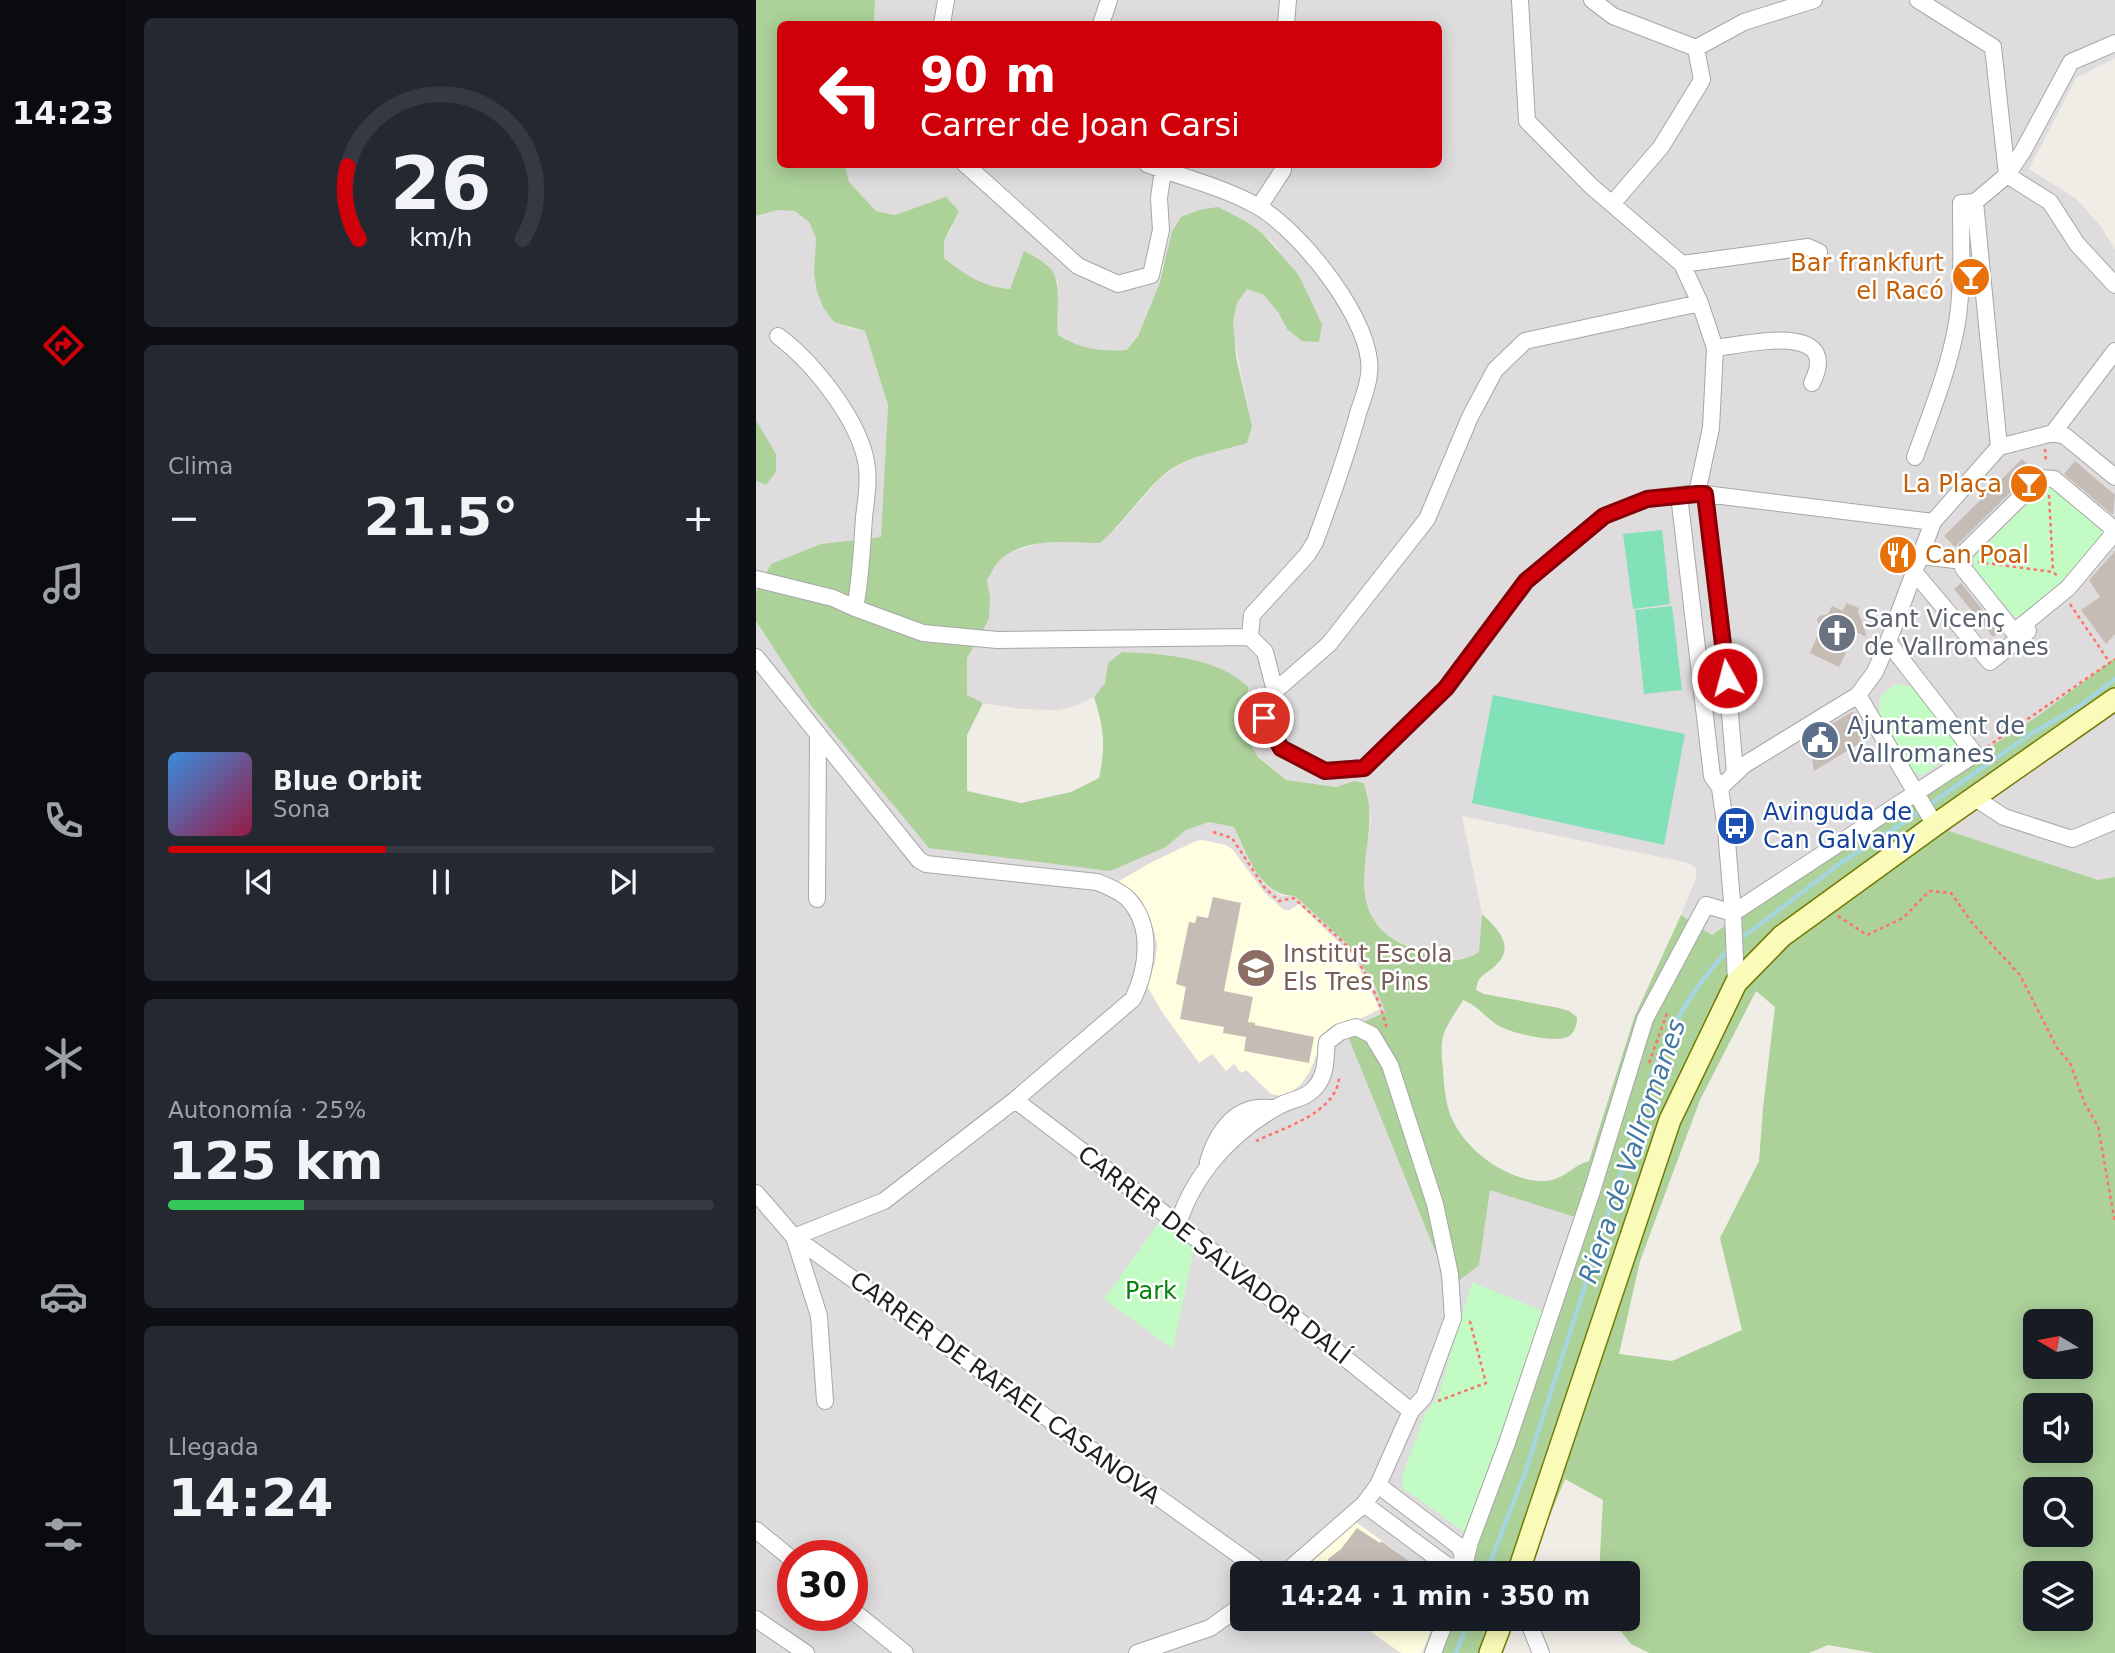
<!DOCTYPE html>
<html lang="es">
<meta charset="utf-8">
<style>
:root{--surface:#171b24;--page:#242831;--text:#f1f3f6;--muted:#9ea1a6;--line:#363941;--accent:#cf000a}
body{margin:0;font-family:"DejaVu Sans",sans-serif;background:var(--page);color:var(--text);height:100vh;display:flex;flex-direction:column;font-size:26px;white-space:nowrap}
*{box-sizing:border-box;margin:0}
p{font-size:23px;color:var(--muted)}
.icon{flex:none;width:38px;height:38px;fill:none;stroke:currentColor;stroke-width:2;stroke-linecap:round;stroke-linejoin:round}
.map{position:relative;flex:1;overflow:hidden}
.panel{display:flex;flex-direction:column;gap:18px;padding:18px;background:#0d0f14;width:630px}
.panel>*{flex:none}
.top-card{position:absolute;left:21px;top:21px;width:665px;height:147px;border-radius:10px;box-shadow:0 4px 18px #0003;background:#cf000a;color:#fff;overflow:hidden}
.needle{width:46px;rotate:280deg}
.tools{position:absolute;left:1267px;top:1309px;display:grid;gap:14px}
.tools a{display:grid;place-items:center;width:70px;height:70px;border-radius:10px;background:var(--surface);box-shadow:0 4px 18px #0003;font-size:35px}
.speed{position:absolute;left:21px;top:1540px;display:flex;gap:14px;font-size:35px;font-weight:700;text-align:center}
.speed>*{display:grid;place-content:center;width:91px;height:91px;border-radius:50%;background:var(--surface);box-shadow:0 4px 18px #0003;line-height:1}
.speed .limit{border:10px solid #d22;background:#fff;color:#111}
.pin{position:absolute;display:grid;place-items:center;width:60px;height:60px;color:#fff;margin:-30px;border:4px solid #fff;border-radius:50%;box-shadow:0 2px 7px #0007}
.me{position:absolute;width:77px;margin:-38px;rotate:353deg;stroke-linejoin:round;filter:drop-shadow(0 0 5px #0008)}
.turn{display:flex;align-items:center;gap:24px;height:147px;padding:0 28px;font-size:32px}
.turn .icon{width:91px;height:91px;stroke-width:2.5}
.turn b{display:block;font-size:49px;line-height:60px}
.big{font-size:52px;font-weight:600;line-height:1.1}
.panel .tile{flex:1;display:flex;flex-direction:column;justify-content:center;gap:10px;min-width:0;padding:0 24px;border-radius:10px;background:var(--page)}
.panel .dial{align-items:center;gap:0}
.dial svg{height:182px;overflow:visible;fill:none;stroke:var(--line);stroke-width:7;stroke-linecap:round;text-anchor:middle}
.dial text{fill:var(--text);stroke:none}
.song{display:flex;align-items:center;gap:21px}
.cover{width:84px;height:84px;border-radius:10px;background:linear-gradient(135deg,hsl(210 70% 55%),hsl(340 70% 35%))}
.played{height:7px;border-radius:4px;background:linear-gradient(90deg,var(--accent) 40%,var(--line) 40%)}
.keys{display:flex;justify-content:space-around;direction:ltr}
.heat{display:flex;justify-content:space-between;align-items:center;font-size:38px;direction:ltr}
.charge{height:10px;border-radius:5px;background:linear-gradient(90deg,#34c759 25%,var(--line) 0)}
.trip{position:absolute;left:474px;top:1561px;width:410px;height:70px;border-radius:10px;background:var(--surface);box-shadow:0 4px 18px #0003;font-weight:600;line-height:70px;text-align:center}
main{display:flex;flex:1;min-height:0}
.tabs{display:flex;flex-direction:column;width:126px;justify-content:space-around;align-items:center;background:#090b0e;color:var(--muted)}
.tabs .icon{width:49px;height:49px}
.tabs .current{color:var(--accent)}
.tabs b{font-size:32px;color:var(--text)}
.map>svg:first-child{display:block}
.residential{fill:#dedcdd;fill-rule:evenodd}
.education{fill:#fffee0}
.forest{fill:#acd199;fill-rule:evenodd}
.park{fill:#c2fbc4}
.pitch{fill:#82e1b8}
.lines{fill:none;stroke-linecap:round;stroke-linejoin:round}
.stream{stroke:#a5d5df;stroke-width:4.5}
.building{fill:#c5bcb5}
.street-casing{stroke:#a7a7a7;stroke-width:18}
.secondary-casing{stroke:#747b02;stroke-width:24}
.path{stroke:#fd726a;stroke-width:2.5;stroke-dasharray:3.5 3.5;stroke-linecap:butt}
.street{stroke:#fff;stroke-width:16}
.secondary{stroke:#fbfbb9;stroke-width:21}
.route-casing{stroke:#870006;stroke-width:18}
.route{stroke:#cf000a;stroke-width:12}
.labels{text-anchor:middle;stroke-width:5;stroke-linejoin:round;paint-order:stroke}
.food-label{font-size:24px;fill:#c56008;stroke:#fff;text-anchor:end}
.worship-label{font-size:24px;fill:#5b616d;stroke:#fff;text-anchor:start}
.service-label{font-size:24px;fill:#4e5e75;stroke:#fff;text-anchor:start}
.transit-label{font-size:24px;fill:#164399;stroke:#fff;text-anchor:start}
.education-label{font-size:24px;fill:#785e54;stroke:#fff;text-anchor:start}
.street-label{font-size:24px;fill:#202020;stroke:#fff}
.park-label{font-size:24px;fill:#09820d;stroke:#fff}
.water-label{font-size:26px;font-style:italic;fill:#4378a2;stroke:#fff}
</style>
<main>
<nav class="tabs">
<b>14:23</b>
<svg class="icon current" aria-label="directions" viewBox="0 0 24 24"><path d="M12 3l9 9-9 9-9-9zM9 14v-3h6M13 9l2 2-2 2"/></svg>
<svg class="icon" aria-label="music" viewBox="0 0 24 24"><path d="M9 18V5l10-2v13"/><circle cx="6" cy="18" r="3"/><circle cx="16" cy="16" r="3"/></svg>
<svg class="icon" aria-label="phone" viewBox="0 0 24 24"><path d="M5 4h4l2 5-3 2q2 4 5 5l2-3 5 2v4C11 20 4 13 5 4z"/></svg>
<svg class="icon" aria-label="climate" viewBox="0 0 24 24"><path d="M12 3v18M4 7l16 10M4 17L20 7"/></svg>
<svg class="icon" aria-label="car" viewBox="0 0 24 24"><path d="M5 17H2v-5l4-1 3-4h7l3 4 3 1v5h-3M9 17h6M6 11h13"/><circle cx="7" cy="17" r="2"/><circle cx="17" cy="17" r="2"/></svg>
<svg class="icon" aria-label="filters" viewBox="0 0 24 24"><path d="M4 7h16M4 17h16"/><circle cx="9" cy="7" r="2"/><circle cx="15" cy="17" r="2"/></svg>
</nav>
<section class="panel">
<div class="tile dial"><svg viewBox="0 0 100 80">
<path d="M14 69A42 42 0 1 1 86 69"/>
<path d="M14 69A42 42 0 0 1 9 37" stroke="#cf000a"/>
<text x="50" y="56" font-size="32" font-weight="700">26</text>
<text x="50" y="72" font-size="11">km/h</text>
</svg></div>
<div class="tile"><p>Clima</p>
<div class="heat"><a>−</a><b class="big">21.5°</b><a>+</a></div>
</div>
<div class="tile">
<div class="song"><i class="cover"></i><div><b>Blue Orbit</b><p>Sona</p></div></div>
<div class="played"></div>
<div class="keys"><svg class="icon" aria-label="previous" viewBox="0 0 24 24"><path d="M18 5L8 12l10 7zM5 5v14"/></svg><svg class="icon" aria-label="pause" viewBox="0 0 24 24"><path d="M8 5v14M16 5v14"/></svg><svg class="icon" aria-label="next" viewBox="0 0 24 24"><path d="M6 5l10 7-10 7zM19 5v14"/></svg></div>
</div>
<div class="tile"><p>Autonomía · 25%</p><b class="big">125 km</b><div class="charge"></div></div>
<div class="tile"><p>Llegada</p><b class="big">14:24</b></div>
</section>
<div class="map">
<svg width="1359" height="1653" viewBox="0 0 1359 1653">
<rect width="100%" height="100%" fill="#f0ece6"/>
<!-- residential -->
<path class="residential" d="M119,0H1359V58L1320,78L1273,169L1319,198L1344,225L1359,250V658L1282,716L1125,818L956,935L925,915L940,878V868L933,863L706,816L726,914L723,952L715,958L685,960L676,958L640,940L630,934L617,919L610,902L607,874L615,820L611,791L598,781L580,787L530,780L502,756L493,742L491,723L352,663L349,683L338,697L320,706L302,710L266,709L227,703L211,695V658L233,619L234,597L231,580L241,562L255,552L288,542L309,541L326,543L360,529L405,477L423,465L457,451L474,448L496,426L478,338L477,321L481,303L491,289L508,295L522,312L531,329L546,341L566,324L520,246L506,233L462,207L406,266L403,285L382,336L371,350L352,352L335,349L318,345L302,335L300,318L302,281L293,266L268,251L254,289L234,288L218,280L188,258V241L197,226L120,211L93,182L89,165L682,164V24H118Z
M22,210L39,211L53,222L60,238L58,273L93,328L109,331L132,405L125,537L65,544L15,564L0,592V481L10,485L20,472V454L0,420V216Z
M0,621L56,707L173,848L410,847L430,830L453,822L478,827L507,883L525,896H539L563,919L590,943L617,981L629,1012L606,1023L723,1265L734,1189L831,1221L713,1573H486V1619H695L681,1653H0ZM37,1556H96V1615H37Z
M1359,707V877L1342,880L1193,831L1207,814Z"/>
<!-- education -->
<path class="education" d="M447,840L470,845L477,850L508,892L528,910H534L543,904L597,956L624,1009L594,1024L563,1049L554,1071L546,1083L536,1092L524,1096L515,1094L490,1070L485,1073L478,1064L470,1071L456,1054L443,1063L406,1012L391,986L399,963L401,946L398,930L387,903L381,895L363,881L396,862L440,841Z
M600,1522L670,1573H543Z
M596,1619H679L666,1653H645Z"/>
<!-- forest -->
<path class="forest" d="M0,0H119L118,24H24V164L89,165L93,182L120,211L139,215L190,197L203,211L188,241V258C210,275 226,287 254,289L268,251C276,255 285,260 292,266C308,280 299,313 302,335C324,349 346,352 371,350L382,336L403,285L416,232L425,217L443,210L462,207L491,222L506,233L542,274L566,324L563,342L546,341L531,329L522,312L508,295L491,289L481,303L477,321L480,357L496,426L491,443C462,452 427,456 404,478C383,498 367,523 344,543C312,543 269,536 243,561C238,566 235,574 231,580L234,597L233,619L211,658V695L227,703L211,735V791L265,803L315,792L343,778C350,745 348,728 338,697L349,683L352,663L366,652C408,654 461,657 492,687L491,723L493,741L502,757L530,780L580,787L598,781L607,783C629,831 584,891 629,933C639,942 654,947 667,953C683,962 708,963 723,952L726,914C741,928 760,946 740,965C730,975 722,974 720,990L728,994L803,1008L813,1011L821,1017C821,1026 818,1036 808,1038C793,1042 756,1033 743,1026C730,1018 721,1005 707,1000C701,1011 692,1022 688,1033C684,1045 686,1058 687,1070C688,1087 690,1109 698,1123C714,1153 750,1179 784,1181C808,1182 813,1167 833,1161L878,1018L925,915L956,935L1125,818L1282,716L1359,658V707L1207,814L1193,831L1342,880L1359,877V1653H1118L1072,1645L1053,1653H893L875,1644L855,1619H872V1573H843L847,1500L809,1479L770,1573H713L831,1221L734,1190L723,1265L691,1290L688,1273L591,1034L606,1023L629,1012L617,981L590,943L539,896C503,896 492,854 478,827L453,822L430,830L410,847L354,871L173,848L56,707L0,621V592L15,564L65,544L125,537L132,405L109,331L78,322L67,307L61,291L58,273L60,238L53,222L39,211L22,210L0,216ZM1000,991L1019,1007L1007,1108L1003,1161L964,1238L986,1330L916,1361L863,1354L884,1261L944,1100ZM1279,1321H1325V1367H1279ZM1279,1405H1325V1451H1279ZM1279,1489H1325V1535H1279ZM1279,1573H1325V1619H1279Z
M0,420L20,454V472L10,485L0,481Z
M695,1619H752L738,1653H681Z"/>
<!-- park -->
<path class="park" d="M1291,485H1294L1348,530V535L1308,583L1263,620L1260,619L1218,568V556Z
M1141,684L1159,687L1200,741L1199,752L1167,775L1156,772L1122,716L1125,695Z
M404,1221L438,1248L417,1349L348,1299Z
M716,1282L787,1311L711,1534L647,1488L646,1477L669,1414L682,1397Z"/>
<!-- pitch -->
<path class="pitch" d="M906,530L914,604L877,609L867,534Z
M916,606L926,690L888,694L879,610Z
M737,695L929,734L908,845L716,803Z"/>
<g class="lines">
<!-- stream -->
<path class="stream" d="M983,940L1086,862L1153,819L1273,735L1325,705L1359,679
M730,1573L770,1470L898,1070C920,1019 935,989 974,948
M700,1653L713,1619"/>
</g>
<!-- building -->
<path class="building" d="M1266,459L1277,470L1199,547L1188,536Z
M1319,461L1359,495L1357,515L1308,474Z
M1359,551V634L1350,644L1325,610L1344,597L1333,580Z
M1205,583L1244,632L1237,637L1198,589Z
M1090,603L1103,608L1102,611L1111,637L1100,632L1083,667L1054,653L1064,629L1061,619L1064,616L1072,614L1076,606L1087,611Z
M1096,712L1100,713L1114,737L1058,771L1053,737Z
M457,897L485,903L468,991L497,997L492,1022L499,1023V1025L558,1037L553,1063L488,1051L490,1037L467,1033L468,1027L424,1019L430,987L420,984L433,922L439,923L441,916L452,918Z
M601,1528L624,1543L625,1541L670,1573H572V1559L585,1549Z"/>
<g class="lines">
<defs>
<path id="street" d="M764,0L771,121L835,186L926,264L944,303L959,348L955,428L941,493
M836,0L857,16L940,48L946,80L905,147L856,204
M1162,0L1237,47L1251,175L1294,202L1321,244L1359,285
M186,24L190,0
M345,24L353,0
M530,24L532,0
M940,48L988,22L1058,0
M209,164L322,266L362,284L395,275L405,230L403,198L407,170
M391,164C428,178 467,187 501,206C543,229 620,324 613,374C612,386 607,399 603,410C591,455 575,499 559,542L551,555L496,615L494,637L509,652L519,691
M503,207L527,170V164
M926,264L1052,247L1063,252
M944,303L769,341L739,370L714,417L671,519L573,644L519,691L508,718L525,748L569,771L608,768L690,688L770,581L848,516L891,499L941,493L1177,522
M22,336C58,363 106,423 111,468C113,484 110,501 108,517C106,547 105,578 99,608
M959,348C988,345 1087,320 1056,383
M1297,433L1359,351
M1297,433L1309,436L1359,477
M1243,447L1297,433
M1159,457C1175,413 1193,369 1201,323C1207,284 1205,242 1205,203L1219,202
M949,494L971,678L979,773
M923,495L956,776L964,788L970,830L977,913L980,983
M1359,530L1298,479L1284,478L1207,554V568L1258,632L1312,588L1359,532
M1165,556L1207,561
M1159,573L1234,662L1272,631
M0,579L77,598L99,608L167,633L241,640L494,637
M1132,642L1177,522L1243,447L1219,202L1251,175L1267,151L1315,62L1359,43
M0,657L163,860L170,864L341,882C351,886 362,890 370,897C398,924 392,968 377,999L259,1100L128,1201L38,1237
M1102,695L1179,825
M1219,798L1248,817L1316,839L1359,821
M61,899L62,735
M259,1100L422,1224L655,1411
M452,1162C458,1140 472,1115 496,1109C503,1107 512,1108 519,1108
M0,1193L38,1237L508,1573
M422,1224C438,1174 475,1133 521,1107C536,1098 551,1100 562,1084C571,1071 569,1057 571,1042L584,1032L600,1027L616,1035L634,1065L679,1204L694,1274L697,1318L668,1397L655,1411L622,1485L608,1504L529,1573
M38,1237L63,1316L69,1401
M622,1485L704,1547L709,1565L719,1573
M608,1504L693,1567L709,1565
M0,1530L37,1560
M706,1573L714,1542L751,1443L836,1191L889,1019L950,905L977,913L1219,754L1132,642L1119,672L1102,695L988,765L964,788
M96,1610L149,1653
M0,1619L50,1653
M771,1619L785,1653
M381,1653L454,1628L486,1605
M677,1653L690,1619"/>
<path id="secondary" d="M762,1573L914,1120L980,983L1026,936L1179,825L1359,699
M734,1653L747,1619"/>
</defs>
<!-- street casing -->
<use href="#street" class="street-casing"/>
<!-- secondary casing -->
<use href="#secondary" class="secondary-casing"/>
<!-- path -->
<path class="path" d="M1289,449L1290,463
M1293,495L1297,572
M1222,562L1297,572L1303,577
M1314,604L1354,663
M1231,747L1359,659
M1233,750L1241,762
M457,832L476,838L508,887L523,901L538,898C554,913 571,927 587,942C607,963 624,1000 631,1029
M1082,916L1111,935L1147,918L1173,891L1195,893L1217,924L1264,975L1301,1048L1314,1063L1329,1104L1342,1126L1359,1223
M893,1063L911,1013
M500,1141C527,1128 580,1113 583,1078
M682,1401L730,1383L713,1318"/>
<!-- street -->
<use href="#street" class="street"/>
<!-- secondary -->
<use href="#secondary" class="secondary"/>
</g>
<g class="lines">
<defs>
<path id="route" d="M508,718L525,748L569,771L608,768L690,688L770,581L848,516L891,499L941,494H949L971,678"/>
</defs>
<!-- route casing -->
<use href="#route" class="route-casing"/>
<!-- route -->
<use href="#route" class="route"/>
</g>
<!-- icons -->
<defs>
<symbol id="bar-disc" viewBox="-11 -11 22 22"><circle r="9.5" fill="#e8710a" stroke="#fff"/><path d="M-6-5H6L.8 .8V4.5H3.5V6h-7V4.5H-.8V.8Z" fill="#fff"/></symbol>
<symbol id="restaurant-disc" viewBox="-11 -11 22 22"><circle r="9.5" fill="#e8710a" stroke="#fff"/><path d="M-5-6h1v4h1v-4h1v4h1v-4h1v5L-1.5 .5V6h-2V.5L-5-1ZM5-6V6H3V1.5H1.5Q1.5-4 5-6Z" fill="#fff"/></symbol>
<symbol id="church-disc" viewBox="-11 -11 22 22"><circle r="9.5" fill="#6b7280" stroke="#fff"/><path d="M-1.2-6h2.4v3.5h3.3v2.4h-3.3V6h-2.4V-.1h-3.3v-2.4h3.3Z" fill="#fff"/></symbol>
<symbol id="civic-disc" viewBox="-11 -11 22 22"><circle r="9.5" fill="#5c6f8a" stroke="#fff"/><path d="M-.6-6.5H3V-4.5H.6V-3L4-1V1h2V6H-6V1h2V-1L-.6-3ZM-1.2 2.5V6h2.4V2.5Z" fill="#fff"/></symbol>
<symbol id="bus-disc" viewBox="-11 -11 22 22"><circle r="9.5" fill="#1a4fb4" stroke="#fff"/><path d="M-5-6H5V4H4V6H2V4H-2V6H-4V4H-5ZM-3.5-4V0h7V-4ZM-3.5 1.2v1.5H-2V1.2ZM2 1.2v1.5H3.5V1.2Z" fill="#fff"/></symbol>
<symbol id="school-disc" viewBox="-11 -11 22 22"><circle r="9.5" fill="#8d6e63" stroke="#fff"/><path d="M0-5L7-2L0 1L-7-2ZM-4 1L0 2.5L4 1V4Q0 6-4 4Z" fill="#fff"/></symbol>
</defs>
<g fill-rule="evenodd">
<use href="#bar-disc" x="1193" y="255" width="44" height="44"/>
<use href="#bar-disc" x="1251" y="462" width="44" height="44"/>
<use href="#restaurant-disc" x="1120" y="533" width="44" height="44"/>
<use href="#church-disc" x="1059" y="611" width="44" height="44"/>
<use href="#civic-disc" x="1042" y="718" width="44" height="44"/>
<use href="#bus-disc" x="958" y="804" width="44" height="44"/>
<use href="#school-disc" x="478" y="946" width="44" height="44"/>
</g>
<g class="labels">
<!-- food labels -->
<g class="food-label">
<text x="1188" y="271">Bar frankfurt<tspan x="1188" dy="28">el Racó</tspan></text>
<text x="1246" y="492">La Plaça</text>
<text x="1169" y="563" text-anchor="start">Can Poal</text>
</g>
<!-- worship labels -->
<g class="worship-label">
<text x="1108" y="627">Sant Vicenç<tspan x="1108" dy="28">de Vallromanes</tspan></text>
</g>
<!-- service labels -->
<g class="service-label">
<text x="1091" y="734">Ajuntament de<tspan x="1091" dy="28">Vallromanes</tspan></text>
</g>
<!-- transit labels -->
<g class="transit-label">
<text x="1007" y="820">Avinguda de<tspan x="1007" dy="28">Can Galvany</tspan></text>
</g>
<!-- education labels -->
<g class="education-label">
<text x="527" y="962">Institut Escola<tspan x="527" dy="28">Els Tres Pins</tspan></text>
</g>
<!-- street labels -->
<g class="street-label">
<text transform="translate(458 1255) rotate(38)" y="8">CARRER DE SALVADOR DALÍ</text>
<text transform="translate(249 1388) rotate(36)" y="8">CARRER DE RAFAEL CASANOVA</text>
</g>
<!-- park labels -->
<g class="park-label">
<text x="395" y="1299">Park</text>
</g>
<!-- water labels -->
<g class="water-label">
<text transform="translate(876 1151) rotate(-71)" y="9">Riera de Vallromanes</text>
</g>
</g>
</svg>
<div class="tools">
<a><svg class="needle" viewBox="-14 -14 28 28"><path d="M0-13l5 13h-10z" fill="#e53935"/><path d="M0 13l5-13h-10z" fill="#9ea1a6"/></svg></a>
<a><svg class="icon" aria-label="sound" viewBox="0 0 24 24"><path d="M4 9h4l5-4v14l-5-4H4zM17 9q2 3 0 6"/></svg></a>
<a><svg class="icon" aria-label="search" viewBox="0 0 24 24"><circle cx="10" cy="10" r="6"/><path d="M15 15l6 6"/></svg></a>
<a><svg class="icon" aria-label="layers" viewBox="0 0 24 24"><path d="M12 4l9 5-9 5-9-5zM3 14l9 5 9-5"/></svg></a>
</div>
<div class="speed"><div class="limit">30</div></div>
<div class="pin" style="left:508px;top:718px;background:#d93025"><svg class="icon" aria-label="arrive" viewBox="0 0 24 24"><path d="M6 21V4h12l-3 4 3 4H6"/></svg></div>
<svg class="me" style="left:971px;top:678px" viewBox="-20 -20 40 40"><circle r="17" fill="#cf000a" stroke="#fff" stroke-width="3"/><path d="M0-11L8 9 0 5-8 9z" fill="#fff"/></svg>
<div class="trip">14:24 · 1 min · 350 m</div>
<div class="top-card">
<div class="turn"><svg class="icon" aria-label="left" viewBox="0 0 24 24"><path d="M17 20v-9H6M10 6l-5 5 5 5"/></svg><div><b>90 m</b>Carrer de Joan Carsi</div></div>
</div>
</div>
</main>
